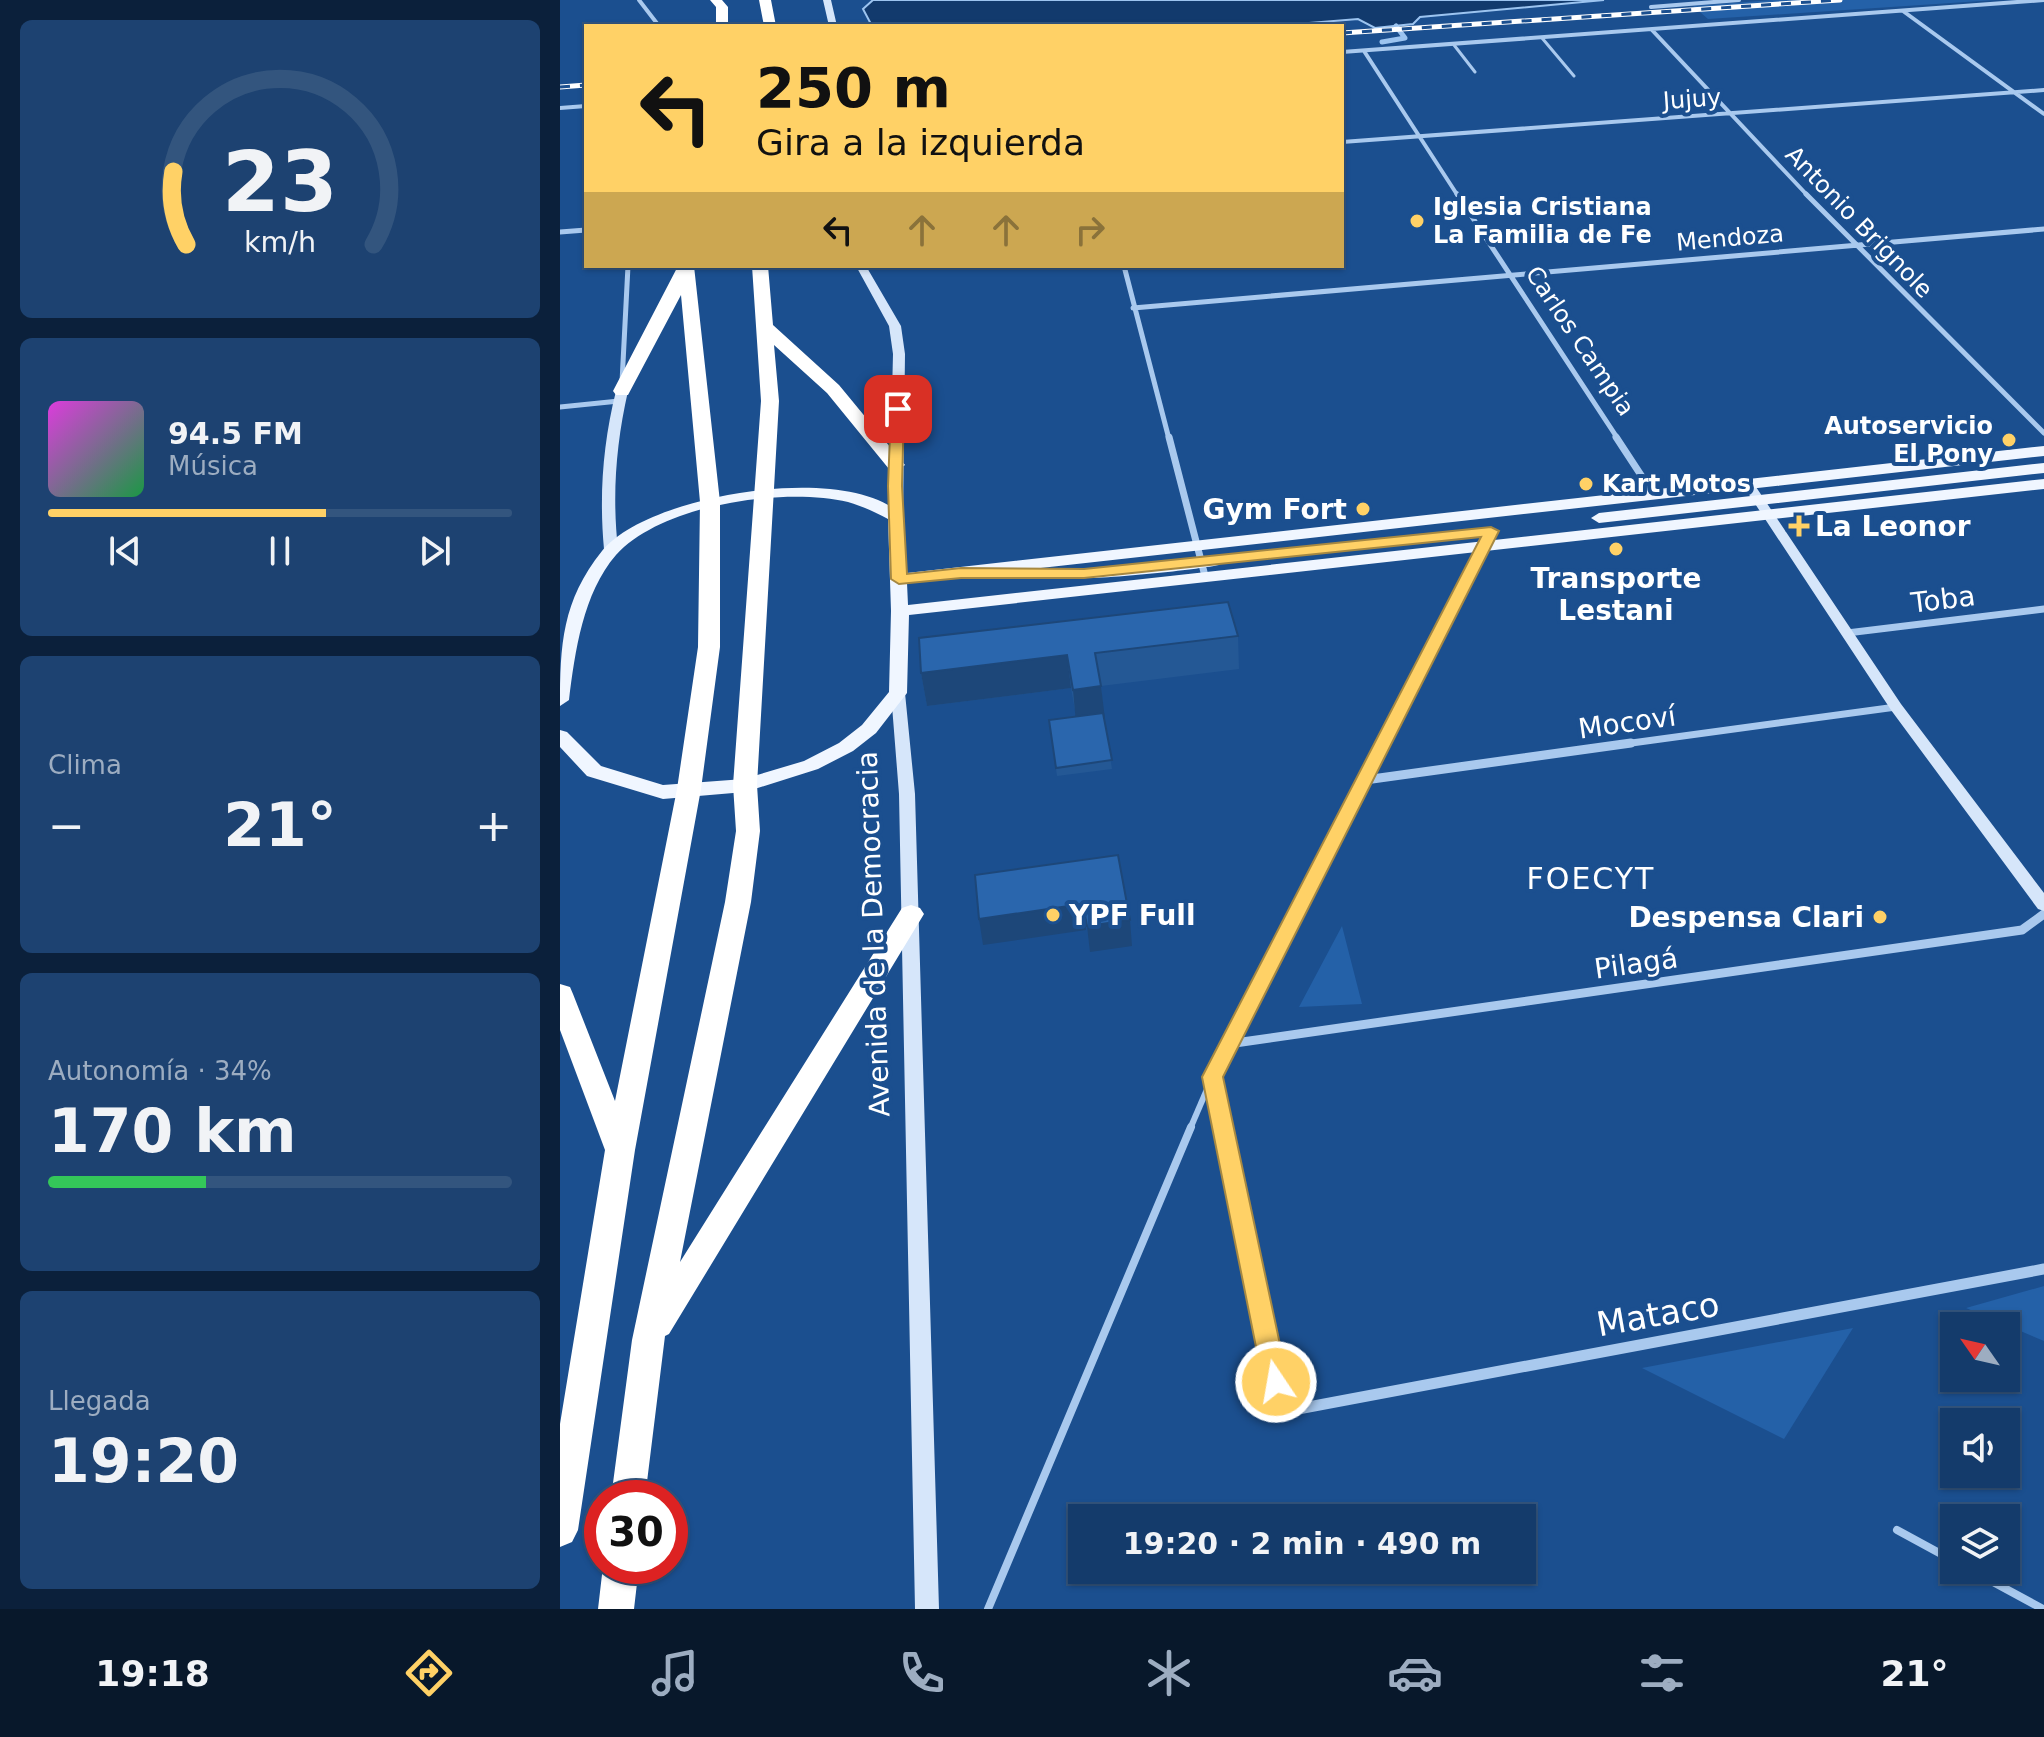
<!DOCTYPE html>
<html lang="es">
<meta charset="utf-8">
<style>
:root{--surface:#143b6b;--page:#1d4271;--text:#f1f3f6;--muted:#9dadc1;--line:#33557e;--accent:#ffd166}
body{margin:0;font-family:"DejaVu Sans",sans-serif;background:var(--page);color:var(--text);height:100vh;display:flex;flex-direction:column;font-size:30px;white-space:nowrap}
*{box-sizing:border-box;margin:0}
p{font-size:26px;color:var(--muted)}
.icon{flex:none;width:44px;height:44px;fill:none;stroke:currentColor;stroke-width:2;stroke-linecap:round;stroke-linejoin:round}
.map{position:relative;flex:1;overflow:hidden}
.details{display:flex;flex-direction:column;gap:20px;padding:20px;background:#0b203b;width:560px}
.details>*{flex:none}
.banner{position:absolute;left:24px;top:24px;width:760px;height:244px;border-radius:0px;box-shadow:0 2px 6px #0004,0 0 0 2px var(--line);background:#ffd166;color:#111;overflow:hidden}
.needle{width:52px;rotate:304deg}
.tools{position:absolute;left:1380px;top:1312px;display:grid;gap:16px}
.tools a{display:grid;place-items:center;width:80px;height:80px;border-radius:0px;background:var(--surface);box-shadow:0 2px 6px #0004,0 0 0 2px var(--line);font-size:40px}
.speed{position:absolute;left:24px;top:1480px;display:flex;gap:16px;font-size:40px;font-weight:700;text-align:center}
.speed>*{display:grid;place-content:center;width:104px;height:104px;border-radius:50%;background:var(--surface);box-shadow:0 2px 6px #0004,0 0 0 2px var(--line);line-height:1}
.speed .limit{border:12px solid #d22;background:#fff;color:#111}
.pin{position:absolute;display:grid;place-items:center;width:68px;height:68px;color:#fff;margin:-34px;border-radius:16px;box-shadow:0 4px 12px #0006}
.me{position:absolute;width:88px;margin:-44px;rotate:348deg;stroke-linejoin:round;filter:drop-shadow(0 0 6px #0008)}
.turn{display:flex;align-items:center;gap:28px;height:168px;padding:0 40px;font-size:36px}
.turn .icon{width:104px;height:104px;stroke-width:2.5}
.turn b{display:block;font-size:56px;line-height:68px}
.lanes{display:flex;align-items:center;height:76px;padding:0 40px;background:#0003;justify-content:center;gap:40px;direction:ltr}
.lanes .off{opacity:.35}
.big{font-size:60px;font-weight:700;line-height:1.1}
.details .card{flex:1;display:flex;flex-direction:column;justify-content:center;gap:12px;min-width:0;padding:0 28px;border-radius:12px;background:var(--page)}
.details .dial{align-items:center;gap:0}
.dial svg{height:208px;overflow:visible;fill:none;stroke:var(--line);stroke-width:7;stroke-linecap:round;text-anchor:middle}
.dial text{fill:var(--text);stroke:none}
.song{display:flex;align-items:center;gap:24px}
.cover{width:96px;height:96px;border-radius:12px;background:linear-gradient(135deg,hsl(300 70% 55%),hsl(140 70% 35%))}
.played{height:8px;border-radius:4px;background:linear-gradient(90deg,var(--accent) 60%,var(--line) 60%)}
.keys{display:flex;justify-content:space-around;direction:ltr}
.heat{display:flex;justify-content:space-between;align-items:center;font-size:44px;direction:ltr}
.charge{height:12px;border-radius:6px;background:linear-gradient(90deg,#34c759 34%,var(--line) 0)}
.trip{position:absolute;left:508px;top:1504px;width:468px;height:80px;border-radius:0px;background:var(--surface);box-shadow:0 2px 6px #0004,0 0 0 2px var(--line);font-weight:700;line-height:80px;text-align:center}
.tab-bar{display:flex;height:128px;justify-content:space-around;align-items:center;background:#08182b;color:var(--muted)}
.tab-bar .icon{width:56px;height:56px}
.tab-bar .active{color:var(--accent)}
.tab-bar b{font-size:36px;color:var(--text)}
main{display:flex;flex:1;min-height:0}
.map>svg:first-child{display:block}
.green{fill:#2461a8}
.water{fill:#123a6d;stroke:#9cc4f0;stroke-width:2}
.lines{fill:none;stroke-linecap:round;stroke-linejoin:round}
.stream{stroke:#9cc4f0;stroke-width:5}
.lane-far2{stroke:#a9c9ee;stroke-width:3}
.lane-far1{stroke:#a9c9ee;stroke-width:6}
.lane{stroke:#a9c9ee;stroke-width:8}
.street-far4{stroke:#a9c9ee;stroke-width:4}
.street-far3{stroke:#a9c9ee;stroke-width:5}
.street-far2{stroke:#a9c9ee;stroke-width:7}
.street-far1{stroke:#a9c9ee;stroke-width:9}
.street{stroke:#a9c9ee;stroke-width:11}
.secondary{fill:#d6e6fa;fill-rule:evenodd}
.primary{fill:#f0f6ff;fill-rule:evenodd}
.highway{fill:#fff;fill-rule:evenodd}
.rail-casing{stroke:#fff;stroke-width:5}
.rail{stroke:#1b4f8f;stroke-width:3;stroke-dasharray:10;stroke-linecap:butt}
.wall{fill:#245895}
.shaded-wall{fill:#1d4779}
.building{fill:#2a66ad;stroke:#1d4779;stroke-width:2}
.route{fill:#ffd166;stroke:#a68842;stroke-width:2}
.poi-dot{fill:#ffd166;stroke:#1b4f8f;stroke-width:3}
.labels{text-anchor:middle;stroke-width:8;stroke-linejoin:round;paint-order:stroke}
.far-street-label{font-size:24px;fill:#fff;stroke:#1b4f8f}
.far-poi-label{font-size:24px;font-weight:bold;fill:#fff;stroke:#1b4f8f;text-anchor:start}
.poi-label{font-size:28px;font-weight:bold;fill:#fff;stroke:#1b4f8f;text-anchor:end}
.street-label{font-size:28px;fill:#fff;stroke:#1b4f8f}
.neighbourhood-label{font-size:30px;letter-spacing:2px;fill:#fff;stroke:#1b4f8f}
.near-street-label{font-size:34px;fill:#fff;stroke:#1b4f8f}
</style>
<main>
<section class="details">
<div class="card dial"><svg viewBox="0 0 100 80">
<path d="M14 69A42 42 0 1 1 86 69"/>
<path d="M14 69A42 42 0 0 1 9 41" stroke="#ffd166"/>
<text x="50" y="56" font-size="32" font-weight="700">23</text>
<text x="50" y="72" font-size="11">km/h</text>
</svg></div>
<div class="card">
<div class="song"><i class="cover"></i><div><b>94.5 FM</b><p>Música</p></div></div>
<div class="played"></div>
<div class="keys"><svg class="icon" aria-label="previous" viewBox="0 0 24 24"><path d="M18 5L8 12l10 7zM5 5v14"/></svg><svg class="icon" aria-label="pause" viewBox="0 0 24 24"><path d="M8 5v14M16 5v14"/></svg><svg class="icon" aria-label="next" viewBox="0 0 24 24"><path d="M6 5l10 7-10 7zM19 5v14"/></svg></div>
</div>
<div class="card"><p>Clima</p>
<div class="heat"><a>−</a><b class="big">21°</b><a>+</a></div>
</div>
<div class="card"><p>Autonomía · 34%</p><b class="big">170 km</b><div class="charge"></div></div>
<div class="card"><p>Llegada</p><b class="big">19:20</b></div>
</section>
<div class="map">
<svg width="1484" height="1609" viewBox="0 0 1484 1609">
<rect width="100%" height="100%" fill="#1b4f8f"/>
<!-- green -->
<path class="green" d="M1213,0H1436L1148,19L1133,6Z
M782,926L802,1004L739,1007Z
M1484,1286V1341L1406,1308Z
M1293,1328L1224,1439L1082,1368Z"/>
<!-- water -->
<path class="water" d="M313,0H1044L860,17L853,24L815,28L798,19L712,26H312L303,9Z"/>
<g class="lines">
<!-- stream -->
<path class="stream" d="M822,42L845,38L836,26"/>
<!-- lane-far2 -->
<path class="lane-far2" d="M982,38L1014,76
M894,45L915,72"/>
<!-- lane-far1 -->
<path class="lane-far1" d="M630,1129L651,1080"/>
<!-- lane -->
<path class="lane" d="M1337,1530L1394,1561
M1411,1570L1483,1609
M428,1609L631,1127"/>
<!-- street-far4 -->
<path class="street-far4" d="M79,0L99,26
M1091,7L1179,0
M1343,11L1484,114
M1092,30L1248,196
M804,51L898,196
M782,52L1484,0
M0,108L26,106
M782,142L1484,90"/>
<!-- street-far3 -->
<path class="street-far3" d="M897,194L1058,439
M1246,194L1484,433
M0,232L26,230
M564,266L609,439
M573,308L1484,229
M62,382L68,266
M0,407L59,401"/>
<!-- street-far2 -->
<path class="street-far2" d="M609,437L645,576
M1056,437L1094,495
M1287,633L1484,609
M821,745L931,531
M1057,745L1336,707"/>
<!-- street-far1 -->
<path class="street-far1" d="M805,780L1071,743
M668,1044L1462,930L1484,914
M663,1129L652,1077L822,743"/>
<!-- street -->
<path class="street" d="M662,1127L722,1412L1484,1269"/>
<!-- secondary -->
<path class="secondary" d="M263,0H271L277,26H269Z
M296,266H306L341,326L345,354L343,517L336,521L329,517L333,354L329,326Z
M62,387L68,391C56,444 52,495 58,549L51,553L44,549C39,495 43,443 56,391Z
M1188,480L1194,484L1341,704L1484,893V911L1478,909L1331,710L1182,484Z
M338,688L345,693L355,794L379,1609H355L339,794L331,693Z"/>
<!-- primary -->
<path class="primary" d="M1484,446V456L347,583L348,605L1484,479V489L349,615L347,693L316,733L293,751L258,769L185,792L103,799L27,776L0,747V730L7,732L41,766L103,785L184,779L244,761L279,743L302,725L329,692L331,611L328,519C315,512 302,506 288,502C224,487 102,504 56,555C23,593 15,652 9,700L0,706C0,645 2,601 42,551C88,494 291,460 344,517L347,573Z
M1484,463V473L1039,523L1031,518L1039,513Z
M653,556L661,561L659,565C636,570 494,586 481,574L490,569H524Z"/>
<!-- highway -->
<path class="highway" d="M150,0H162L168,7V26H156V7Z
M199,0H211L216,26H204Z
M118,266H134L160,502V647L141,789L75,1150L18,1530L12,1542L0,1547V1424L45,1150L0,1030V984L10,987L13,994L55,1101L117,789L138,647L140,502L121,295L68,395H56L53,391Z
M192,266H208L213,325L279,385L345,465L336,471L329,469L267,393L214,345L219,401L197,785L200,831L191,902L120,1262L342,908L351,905L360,908L364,914L109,1334L105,1336L85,1498H51L72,1340L165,902L176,831L173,785L201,401Z
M43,1566H79L74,1609H38Z"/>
<defs>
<path id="rail" d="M782,33L1280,0
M0,87L26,85"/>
</defs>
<!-- rail casing -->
<use href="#rail" class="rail-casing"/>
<!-- rail -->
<use href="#rail" class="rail"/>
</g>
<!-- wall -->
<path class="wall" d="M678,636L679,669L541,686L544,719L552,769L497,776L489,720L516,716L511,688L367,706L361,673Z"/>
<!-- shaded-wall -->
<path class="shaded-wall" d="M507,655L511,688L367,706L361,673Z
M541,686L545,719L516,723L513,690Z
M523,904L526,930L423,945L419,919Z
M570,920L572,946L530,952L527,926Z"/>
<!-- building -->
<path class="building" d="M668,602L678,636L535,653L541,686L513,690L507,655L361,673L359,638Z
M543,713L552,760L496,768L489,720Z
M558,855L570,920L527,926L523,904L419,919L415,875Z"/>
<!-- route -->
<path class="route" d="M338,405L344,409L342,486L347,574L401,568L524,569L931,527L939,531L663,1077L728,1382L724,1390L716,1393L707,1390L703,1382L642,1077L921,537L524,578H401L339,584L331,579L328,486L331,409Z"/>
<!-- markers -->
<g class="poi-dot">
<circle cx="857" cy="221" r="8"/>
<circle cx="1449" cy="440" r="8"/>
<circle cx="1026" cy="484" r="8"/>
<circle cx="803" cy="509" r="8"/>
<path d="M1235 514h8v8h8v8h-8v8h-8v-8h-8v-8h8z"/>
<circle cx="1056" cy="549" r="8"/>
<circle cx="493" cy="915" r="8"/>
<circle cx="1320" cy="917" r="8"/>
</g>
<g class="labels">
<!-- far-street labels -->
<g class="far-street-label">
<text transform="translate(1132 99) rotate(-4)" y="8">Jujuy</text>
<text transform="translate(1299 222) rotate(46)" y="8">Antonio Brignole</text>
<text transform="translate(1170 238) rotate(-5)" y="8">Mendoza</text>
<text transform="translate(1020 341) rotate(56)" y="8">Carlos Campia</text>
</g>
<!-- far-poi labels -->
<g class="far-poi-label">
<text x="873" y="215">Iglesia Cristiana<tspan x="873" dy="28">La Familia de Fe</tspan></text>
<text x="1433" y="434" text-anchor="end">Autoservicio<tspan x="1433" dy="28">El Pony</tspan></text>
<text x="1042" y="492">Kart Motos</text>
</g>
<!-- poi labels -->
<g class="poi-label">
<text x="787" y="519">Gym Fort</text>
<text x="1255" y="536" text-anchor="start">La Leonor</text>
<text x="1056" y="588" text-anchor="middle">Transporte<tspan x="1056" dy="32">Lestani</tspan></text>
<text x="509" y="925" text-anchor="start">YPF Full</text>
<text x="1304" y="927">Despensa Clari</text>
</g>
<!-- street labels -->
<g class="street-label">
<text transform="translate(1383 599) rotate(-7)" y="10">Toba</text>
<text transform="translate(1067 722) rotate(-8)" y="10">Mocoví</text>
<text transform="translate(313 934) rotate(-92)" y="10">Avenida de la Democracia</text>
<text transform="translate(1076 963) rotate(-8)" y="10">Pilagá</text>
</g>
<!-- neighbourhood labels -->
<g class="neighbourhood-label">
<text x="1031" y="889">FOECYT</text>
</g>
<!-- near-street labels -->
<g class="near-street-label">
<text transform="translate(1098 1314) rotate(-10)" y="12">Mataco</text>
</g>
</g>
</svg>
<div class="tools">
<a><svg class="needle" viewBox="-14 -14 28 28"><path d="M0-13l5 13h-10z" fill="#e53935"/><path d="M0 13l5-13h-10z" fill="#9dadc1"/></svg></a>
<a><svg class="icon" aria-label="sound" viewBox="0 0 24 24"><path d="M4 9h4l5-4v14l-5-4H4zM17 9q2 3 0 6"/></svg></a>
<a><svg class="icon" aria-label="layers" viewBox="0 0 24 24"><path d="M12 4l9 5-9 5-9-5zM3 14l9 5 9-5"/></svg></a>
</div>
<div class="speed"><div class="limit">30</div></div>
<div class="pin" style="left:338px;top:409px;background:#d93025"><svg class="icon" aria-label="arrive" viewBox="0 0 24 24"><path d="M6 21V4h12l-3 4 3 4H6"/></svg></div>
<svg class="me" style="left:716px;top:1382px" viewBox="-20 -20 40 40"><circle r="17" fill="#ffd166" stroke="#fff" stroke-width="3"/><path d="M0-11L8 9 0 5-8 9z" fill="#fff"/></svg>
<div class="trip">19:20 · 2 min · 490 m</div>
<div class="banner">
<div class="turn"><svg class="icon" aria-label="left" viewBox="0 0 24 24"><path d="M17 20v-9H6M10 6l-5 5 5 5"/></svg><div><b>250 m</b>Gira a la izquierda</div></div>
<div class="lanes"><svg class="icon" aria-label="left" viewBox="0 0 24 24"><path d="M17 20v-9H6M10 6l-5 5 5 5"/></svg><svg class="icon off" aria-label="ahead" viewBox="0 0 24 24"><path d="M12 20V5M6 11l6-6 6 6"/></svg><svg class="icon off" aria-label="ahead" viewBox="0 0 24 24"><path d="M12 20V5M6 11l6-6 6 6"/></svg><svg class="icon off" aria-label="right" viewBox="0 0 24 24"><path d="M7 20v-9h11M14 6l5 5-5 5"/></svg></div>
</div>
</div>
</main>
<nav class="tab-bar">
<b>19:18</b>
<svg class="icon active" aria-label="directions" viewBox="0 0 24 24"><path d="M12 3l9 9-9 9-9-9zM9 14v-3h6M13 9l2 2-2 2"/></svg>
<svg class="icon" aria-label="music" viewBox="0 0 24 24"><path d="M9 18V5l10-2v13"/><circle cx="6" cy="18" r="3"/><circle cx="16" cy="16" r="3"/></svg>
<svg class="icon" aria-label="phone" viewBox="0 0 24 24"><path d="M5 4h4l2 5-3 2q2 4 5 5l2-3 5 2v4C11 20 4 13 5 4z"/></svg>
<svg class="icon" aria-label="climate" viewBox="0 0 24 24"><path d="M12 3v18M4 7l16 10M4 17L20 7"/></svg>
<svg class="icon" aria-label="car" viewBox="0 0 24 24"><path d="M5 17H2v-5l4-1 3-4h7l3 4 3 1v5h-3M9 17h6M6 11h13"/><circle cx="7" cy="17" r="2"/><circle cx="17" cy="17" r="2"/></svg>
<svg class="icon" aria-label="filters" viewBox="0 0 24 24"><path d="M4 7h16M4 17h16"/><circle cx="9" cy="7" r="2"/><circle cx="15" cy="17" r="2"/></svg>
<b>21°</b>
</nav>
